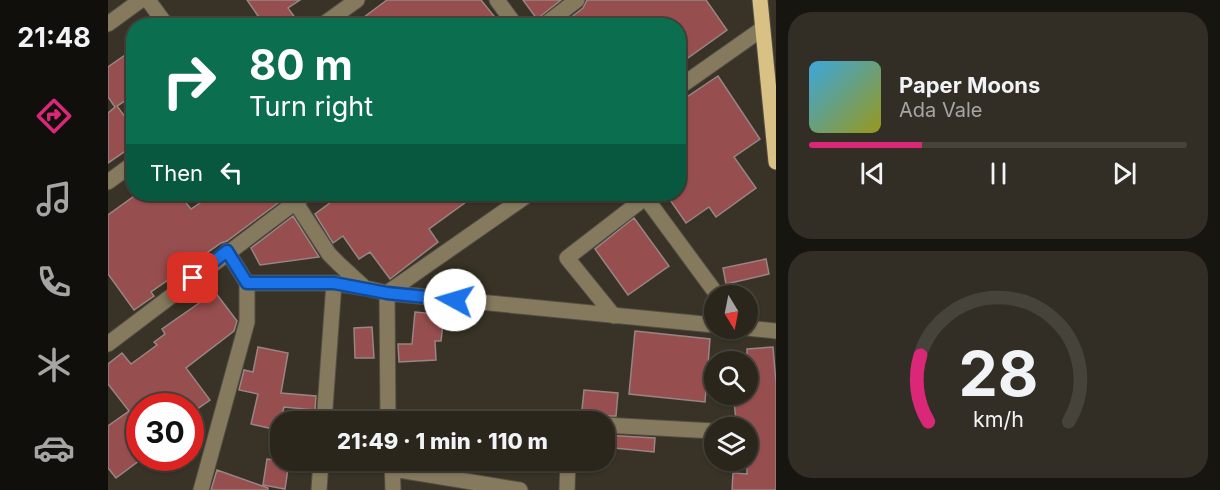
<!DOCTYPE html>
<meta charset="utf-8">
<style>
:root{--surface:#2a261c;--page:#322e25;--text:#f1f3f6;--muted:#a5a5a3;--line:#46433b;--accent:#db2777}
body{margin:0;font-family:Inter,sans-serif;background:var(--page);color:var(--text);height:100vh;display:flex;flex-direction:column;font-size:22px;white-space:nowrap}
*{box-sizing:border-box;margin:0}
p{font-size:20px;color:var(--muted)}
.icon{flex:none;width:33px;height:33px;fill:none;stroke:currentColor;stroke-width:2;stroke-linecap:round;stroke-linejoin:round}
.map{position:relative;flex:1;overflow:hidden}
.drawer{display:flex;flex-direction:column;gap:12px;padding:12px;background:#17150f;width:444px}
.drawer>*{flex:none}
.guide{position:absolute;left:18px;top:18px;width:560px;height:183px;border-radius:24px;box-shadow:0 2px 4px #0004,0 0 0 2px var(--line);background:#0b6e4f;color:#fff;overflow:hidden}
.needle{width:39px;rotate:170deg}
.tools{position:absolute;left:596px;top:285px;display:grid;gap:12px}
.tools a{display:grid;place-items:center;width:54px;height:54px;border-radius:50%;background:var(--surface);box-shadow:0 2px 4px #0004,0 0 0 2px var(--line);font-size:30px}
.speed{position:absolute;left:18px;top:393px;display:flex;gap:12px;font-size:30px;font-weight:700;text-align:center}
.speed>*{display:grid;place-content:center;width:78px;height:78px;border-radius:50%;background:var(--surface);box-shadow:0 2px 4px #0004,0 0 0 2px var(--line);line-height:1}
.speed .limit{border:9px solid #d22;background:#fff;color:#111}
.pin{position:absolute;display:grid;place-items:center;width:51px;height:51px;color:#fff;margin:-26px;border-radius:12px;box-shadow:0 3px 9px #0006}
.me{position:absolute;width:66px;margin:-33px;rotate:276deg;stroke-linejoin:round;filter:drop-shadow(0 0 4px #0008)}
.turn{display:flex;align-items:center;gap:21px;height:126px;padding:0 24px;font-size:27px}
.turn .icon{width:78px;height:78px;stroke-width:2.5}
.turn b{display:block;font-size:42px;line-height:51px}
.then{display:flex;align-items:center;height:57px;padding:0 24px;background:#0003;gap:12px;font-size:22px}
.drawer .widget{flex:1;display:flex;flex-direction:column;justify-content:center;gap:9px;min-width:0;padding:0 21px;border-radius:24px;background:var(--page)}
.drawer .dial{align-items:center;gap:0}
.dial svg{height:156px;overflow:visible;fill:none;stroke:var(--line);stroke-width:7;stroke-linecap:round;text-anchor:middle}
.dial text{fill:var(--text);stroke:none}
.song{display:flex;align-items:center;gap:18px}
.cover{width:72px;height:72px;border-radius:9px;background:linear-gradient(135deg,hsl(200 70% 55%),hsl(60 70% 35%))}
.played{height:6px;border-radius:3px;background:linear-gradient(90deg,var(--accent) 30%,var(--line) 30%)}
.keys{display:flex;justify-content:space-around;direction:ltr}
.trip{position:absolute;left:162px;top:411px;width:345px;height:60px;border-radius:24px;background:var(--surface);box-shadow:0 2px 4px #0004,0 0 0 2px var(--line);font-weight:800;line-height:60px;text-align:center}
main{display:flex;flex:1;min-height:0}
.tabs{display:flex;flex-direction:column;width:108px;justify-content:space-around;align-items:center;background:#110f0b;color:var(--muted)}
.tabs .icon{width:42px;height:42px}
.tabs .on{color:var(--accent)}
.tabs b{font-size:27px;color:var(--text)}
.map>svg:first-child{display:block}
.building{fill:#974e4f;stroke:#988584;stroke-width:1.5}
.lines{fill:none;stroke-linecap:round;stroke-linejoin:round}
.minor-casing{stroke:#544f43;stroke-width:17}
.major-casing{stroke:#544f43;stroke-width:17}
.minor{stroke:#867a5e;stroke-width:15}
.major{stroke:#d9c084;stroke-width:15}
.route-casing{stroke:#114b97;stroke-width:15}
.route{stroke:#1a73e8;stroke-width:10}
</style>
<main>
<nav class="tabs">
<b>21:48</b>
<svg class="icon on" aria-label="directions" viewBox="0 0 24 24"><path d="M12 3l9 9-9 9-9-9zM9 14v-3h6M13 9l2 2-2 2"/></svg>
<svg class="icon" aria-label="music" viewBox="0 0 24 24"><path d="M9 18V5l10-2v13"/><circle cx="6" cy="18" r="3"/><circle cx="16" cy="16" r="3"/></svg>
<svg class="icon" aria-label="phone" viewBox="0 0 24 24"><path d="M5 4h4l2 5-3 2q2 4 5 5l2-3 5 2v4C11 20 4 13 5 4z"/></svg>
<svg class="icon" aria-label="climate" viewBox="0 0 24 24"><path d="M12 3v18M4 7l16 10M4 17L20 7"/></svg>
<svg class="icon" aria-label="car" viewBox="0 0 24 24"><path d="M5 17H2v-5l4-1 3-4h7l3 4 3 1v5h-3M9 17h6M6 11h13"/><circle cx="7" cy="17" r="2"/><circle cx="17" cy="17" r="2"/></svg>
</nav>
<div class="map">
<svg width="668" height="490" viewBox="0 0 668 490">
<rect width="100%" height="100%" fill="#383326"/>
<!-- building -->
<path class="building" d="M139,0H192L180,8L193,26H157Z
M279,0H373L394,26H244Z
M415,0H453L429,19Z
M479,0H598L619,30L570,65V26H452L475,8Z
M26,49V95L9,106L26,129V145L0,163V113L7,107L0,97V67Z
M610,76L652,139L626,157L648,188L608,217L601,207L578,223L558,194H570V103Z
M29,194H71L83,209L105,194H172L174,200L119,241L113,243L43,292L46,296L26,310L0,274V215Z
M234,194H369L321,229L330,242L282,279L262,252L251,259L235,236L225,243L207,214Z
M185,216L211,257L152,265L143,248Z
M526,218L561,266L520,295L487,249Z
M658,259L661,274L618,284L615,268Z
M107,292L129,321L126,331L78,368L102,400L82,414V406H32V460L8,478L0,468V426L21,411L0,384V364L14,353L23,364L49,345L46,342L57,334L54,329Z
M307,312L336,315L333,341H327L328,360L291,362L290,344H304Z
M264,327L266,358H247L246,328Z
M527,331L602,339L597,402L521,394Z
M150,347L180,353L173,393L208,396L207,410L176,407L170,430L143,424L150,394L131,390L136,370L145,372Z
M665,347L668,383V490H624L625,473L639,474V428H629L625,394H639V349Z
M476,390L510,393L508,416H492L488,420L473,419Z
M496,435L547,438L546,452L496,447Z
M159,459L181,462L177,489L155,485Z
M109,470L160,488V490H103Z"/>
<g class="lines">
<defs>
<path id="minor" d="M40,0L59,26
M389,0L408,26
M0,24L33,0
M213,26L249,0
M435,26L469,0
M570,88L654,29
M0,182L26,163
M182,194L221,254L231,264L257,288L279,293L606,325
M535,194L610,296
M119,251L139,283H226L257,288
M506,316L459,258L538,197
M639,328L668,331
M0,344L198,194
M280,421L335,422
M216,422L226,283
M280,422L279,293L421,194
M496,425L606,431
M284,460L285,490
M285,469L412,490
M93,490L139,322V283
M211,490L213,460
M459,490L460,460"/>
<path id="major" d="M652,0L668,162"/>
</defs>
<!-- minor casing -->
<use href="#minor" class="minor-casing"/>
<!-- major casing -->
<use href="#major" class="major-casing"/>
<!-- minor -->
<use href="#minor" class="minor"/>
<!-- major -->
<use href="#major" class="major"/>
</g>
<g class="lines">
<defs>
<path id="route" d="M85,278L119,251L139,283H226L279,293L347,300"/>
</defs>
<!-- route casing -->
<use href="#route" class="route-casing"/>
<!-- route -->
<use href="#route" class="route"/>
</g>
</svg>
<div class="tools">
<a><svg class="needle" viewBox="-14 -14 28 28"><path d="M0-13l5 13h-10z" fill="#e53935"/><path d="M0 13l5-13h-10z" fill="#a5a5a3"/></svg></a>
<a><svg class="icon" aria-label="search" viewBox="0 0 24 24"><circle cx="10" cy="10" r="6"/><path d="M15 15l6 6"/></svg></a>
<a><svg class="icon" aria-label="layers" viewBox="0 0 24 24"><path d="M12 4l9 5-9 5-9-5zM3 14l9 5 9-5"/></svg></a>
</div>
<div class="speed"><div class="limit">30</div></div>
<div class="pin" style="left:85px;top:278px;background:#d93025"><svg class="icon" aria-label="arrive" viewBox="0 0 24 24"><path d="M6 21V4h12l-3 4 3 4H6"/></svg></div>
<svg class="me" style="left:347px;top:300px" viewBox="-20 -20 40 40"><circle r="19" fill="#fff"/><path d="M0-13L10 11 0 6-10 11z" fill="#1a73e8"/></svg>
<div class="trip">21:49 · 1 min · 110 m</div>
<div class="guide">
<div class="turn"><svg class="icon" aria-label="right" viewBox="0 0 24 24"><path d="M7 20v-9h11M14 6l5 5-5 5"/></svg><div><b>80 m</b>Turn right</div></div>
<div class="then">Then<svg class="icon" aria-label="left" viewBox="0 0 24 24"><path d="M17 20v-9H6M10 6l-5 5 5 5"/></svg></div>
</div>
</div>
<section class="drawer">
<div class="widget">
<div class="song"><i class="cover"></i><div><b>Paper Moons</b><p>Ada Vale</p></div></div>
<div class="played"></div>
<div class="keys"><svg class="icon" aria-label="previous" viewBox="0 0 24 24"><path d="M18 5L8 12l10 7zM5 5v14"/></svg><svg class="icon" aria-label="pause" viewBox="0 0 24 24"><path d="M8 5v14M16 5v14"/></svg><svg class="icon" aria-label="next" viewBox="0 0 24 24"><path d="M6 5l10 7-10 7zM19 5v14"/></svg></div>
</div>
<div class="widget dial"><svg viewBox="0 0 100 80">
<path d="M14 69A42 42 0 1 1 86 69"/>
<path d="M14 69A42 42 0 0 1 10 35" stroke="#db2777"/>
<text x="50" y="56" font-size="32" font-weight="700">28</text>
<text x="50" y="72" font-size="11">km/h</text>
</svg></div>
</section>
</main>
